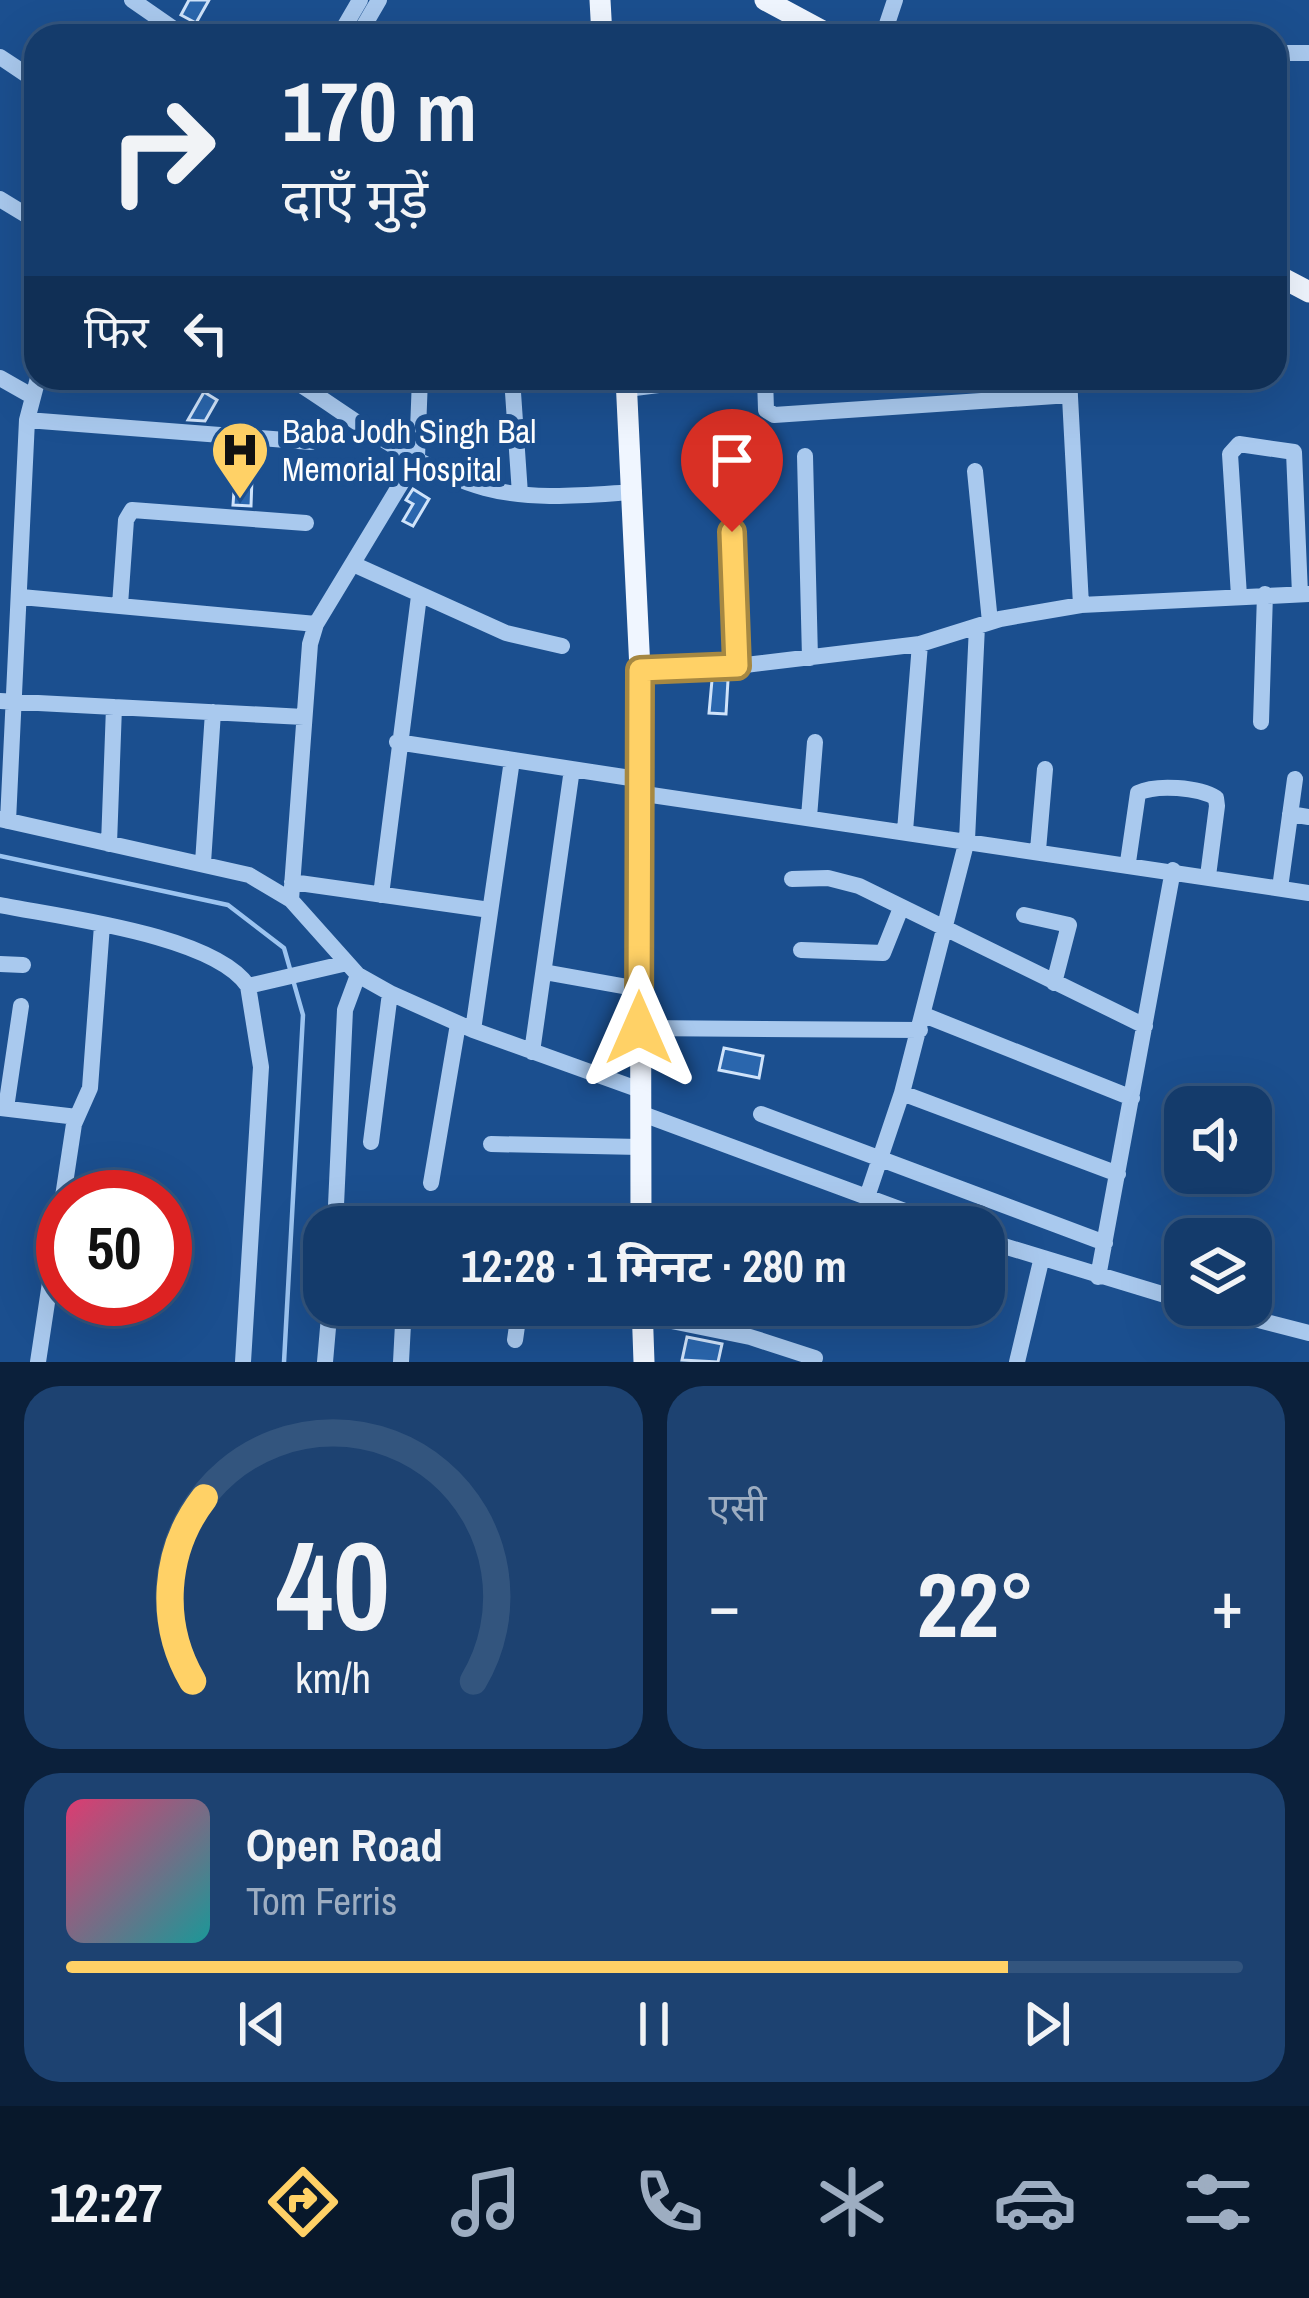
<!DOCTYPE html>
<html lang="hi">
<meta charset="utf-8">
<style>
:root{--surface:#143b6b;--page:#1d4271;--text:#f1f3f6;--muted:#9dadc1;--line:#33557e;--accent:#ffd166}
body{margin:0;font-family:"Archivo Narrow","Noto Sans Devanagari",sans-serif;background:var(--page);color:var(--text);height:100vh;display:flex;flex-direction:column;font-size:45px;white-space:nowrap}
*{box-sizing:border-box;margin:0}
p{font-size:39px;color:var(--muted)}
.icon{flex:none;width:66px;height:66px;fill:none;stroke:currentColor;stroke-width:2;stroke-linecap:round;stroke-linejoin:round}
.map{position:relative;height:1362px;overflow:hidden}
.sheet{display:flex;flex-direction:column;gap:24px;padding:24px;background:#0b203b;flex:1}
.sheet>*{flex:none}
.hud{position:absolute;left:24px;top:24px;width:1263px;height:366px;border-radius:36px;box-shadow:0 12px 48px #0002,0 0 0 3px var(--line);background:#143b6b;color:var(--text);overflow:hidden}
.tools{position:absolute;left:1164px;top:1086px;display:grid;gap:24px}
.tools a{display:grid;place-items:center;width:108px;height:108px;border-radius:24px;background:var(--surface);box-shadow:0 12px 48px #0002,0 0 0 3px var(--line);font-size:60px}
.speed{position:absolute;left:36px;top:1170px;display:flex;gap:24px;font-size:60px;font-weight:700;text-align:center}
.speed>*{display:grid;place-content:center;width:156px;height:156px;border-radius:50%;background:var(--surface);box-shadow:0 12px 48px #0002,0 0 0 3px var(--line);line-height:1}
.speed .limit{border:18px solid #d22;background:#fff;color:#111}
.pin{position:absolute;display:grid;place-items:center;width:102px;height:102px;color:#fff;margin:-123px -51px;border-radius:50% 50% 50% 0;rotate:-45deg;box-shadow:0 0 12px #0007}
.pin .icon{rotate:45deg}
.me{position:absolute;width:132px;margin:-66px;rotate:0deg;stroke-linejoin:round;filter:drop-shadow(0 0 9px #0008)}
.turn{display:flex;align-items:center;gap:42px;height:252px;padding:0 60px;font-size:54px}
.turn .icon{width:156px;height:156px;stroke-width:2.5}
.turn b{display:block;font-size:84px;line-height:102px}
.then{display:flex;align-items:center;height:114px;padding:0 60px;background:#0003;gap:24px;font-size:45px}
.big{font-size:90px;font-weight:700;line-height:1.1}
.sheet .widget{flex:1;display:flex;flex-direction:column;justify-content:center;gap:18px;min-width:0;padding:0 42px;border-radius:36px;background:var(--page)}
.sheet .dial{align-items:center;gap:0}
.dial svg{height:312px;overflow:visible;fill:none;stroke:var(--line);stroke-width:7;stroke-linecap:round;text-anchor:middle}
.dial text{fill:var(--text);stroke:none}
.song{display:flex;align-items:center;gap:36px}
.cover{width:144px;height:144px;border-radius:18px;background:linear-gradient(135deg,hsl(340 70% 55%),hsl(180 70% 35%))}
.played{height:12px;border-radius:6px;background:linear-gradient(90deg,var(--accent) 80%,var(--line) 80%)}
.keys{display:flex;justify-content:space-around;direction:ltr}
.heat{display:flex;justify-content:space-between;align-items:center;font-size:66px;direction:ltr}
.sheet .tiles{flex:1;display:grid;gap:24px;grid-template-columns:1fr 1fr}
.widget:last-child{grid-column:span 2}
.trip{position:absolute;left:303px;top:1206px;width:702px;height:120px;border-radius:36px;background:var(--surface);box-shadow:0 12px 48px #0002,0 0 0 3px var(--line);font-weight:700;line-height:120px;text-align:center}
.tab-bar{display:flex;height:192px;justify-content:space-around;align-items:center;background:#08182b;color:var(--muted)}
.tab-bar .icon{width:84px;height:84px}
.tab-bar .on{color:var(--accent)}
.tab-bar b{font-size:54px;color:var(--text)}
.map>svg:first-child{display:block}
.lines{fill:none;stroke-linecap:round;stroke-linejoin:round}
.stream{stroke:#9cc4f0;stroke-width:4.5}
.building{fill:#2a66ad;stroke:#cfe3fa;stroke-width:3}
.minor{stroke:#a9c9ee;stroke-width:16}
.major{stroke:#f0f6ff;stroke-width:21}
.route-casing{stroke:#a68842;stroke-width:30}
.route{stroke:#ffd166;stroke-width:21}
.labels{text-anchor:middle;stroke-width:12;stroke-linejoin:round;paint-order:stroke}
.poi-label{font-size:33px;fill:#fff;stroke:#1b4f8f;text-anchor:start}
</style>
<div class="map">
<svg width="1309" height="1362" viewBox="0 0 1309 1362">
<rect width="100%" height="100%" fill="#1b4f8f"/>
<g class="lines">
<!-- stream -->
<path class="stream" d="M0,856L228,905L284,948L290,969
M284,1362L303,1015L293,980"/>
</g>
<!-- building -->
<path class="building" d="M189,0H209L196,23L181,15Z
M204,392L217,400L205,421L188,420Z
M235,477L252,478L251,506L233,505Z
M413,489L429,499L413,526L403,521L413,504L406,500Z
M712,680H728L726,714L709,713Z
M724,1048L763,1056L759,1078L719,1070Z
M687,1337L722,1344L718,1362L682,1360Z"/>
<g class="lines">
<!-- minor -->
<path class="minor" d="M132,0L184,36
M339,36L360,0
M358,36L379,0
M883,36L895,0
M1275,53H1309
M0,57L36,81
M0,199L36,221
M0,378L30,395
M290,378C351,416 415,469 485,488C534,501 585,495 634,492
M512,378L520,494
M765,378L766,410L774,415L1070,395
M1069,378L1081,605
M627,389L713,378
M27,420L311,442
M805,456L810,658
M975,471L990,622
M730,487L737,666
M353,564L506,633L562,646
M1239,596L1230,454L1239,444L1294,452L1300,594
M21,597L316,624
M120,605L126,520L132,510L306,523
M640,670L737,666L920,644L1000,619L1081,605L1309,594
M0,701L304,717
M1261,722L1265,594
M397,742L637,779
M638,793L1309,893
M1290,814L1309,817
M809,817L815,742
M0,819L249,875L291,900L358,975L390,993L473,1030L640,1090
M8,821L27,420L38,378
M905,831L920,644
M109,844L114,707
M1038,850L1045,769
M1128,862L1138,793C1156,784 1199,787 1216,798L1217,806L1208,876
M203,863L213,712
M792,879L828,878L859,886L1145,1026
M292,882L490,910
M1280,888L1295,779
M381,895L419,596
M291,900L310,644L316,624L417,457L420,378
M0,905C60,917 214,935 248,986
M1024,915L1069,925L1054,983
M801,950L883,953L901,908
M0,964L23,965
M544,972L639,989
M924,1015L1132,1098
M639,1028L920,1030
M473,1030L512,760
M532,1052L572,769
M902,1093L1118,1174
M0,1108L77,1117
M6,1108L21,1006
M640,1113L948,1227
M761,1114L1105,1243
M371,1142L390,993
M491,1144L640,1147
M431,1183L458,1024
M867,1197L902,1093L967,840L977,626
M335,1227L345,1010L358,975
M413,1227H473
M984,1240L1185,1301
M1098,1277L1173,870
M1200,1305L1309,1333
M642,1315L750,1337L815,1358
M515,1340L520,1305
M38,1362L74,1124L90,1088L102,925
M243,1362L261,1067L248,986L347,963
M325,1362L330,1305
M401,1362L404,1305
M1017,1362L1041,1261"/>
<!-- major -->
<path class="major" d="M600,0L602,36
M765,0L832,36
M1275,274L1309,292
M626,378L640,670L641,1227
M642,1305L644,1362"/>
</g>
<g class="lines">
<defs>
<path id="route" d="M639,1028L640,670L737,666L732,532"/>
</defs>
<!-- route casing -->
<use href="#route" class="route-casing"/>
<!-- route -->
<use href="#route" class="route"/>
</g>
<!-- icons -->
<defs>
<symbol id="hospital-pin" viewBox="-11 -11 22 30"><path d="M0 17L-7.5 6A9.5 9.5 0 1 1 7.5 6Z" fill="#ffd166" stroke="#1b4f8f"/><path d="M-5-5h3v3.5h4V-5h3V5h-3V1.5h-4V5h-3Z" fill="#111"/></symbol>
</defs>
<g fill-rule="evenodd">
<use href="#hospital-pin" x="207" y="417" width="66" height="90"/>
</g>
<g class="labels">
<!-- poi labels -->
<g class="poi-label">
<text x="282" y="443">Baba Jodh Singh Bal<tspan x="282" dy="38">Memorial Hospital</tspan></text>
</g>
</g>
</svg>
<div class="tools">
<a><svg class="icon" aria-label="sound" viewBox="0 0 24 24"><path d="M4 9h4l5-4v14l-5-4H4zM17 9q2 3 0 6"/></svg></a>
<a><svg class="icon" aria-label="layers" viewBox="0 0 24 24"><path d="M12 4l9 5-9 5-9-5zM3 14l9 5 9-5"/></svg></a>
</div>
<div class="speed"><div class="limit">50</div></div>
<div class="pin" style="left:732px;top:532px;background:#d93025"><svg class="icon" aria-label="arrive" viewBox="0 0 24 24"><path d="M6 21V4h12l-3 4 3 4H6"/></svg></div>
<svg class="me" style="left:639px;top:1028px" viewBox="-20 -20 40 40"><path d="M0-17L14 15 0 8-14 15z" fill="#ffd166" stroke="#fff" stroke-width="4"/></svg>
<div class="trip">12:28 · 1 मिनट · 280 m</div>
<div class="hud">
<div class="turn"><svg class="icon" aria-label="right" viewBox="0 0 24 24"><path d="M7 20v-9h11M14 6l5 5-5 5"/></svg><div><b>170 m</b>दाएँ मुड़ें</div></div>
<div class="then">फिर<svg class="icon" aria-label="left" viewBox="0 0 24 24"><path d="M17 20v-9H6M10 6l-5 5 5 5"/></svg></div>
</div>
</div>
<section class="sheet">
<div class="tiles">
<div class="widget dial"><svg viewBox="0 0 100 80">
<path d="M14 69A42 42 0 1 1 86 69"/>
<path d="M14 69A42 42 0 0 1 17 22" stroke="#ffd166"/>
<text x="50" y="56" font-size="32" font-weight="700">40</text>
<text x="50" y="72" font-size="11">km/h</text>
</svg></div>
<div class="widget"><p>एसी</p>
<div class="heat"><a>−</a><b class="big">22°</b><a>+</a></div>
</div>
<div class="widget">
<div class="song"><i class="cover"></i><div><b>Open Road</b><p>Tom Ferris</p></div></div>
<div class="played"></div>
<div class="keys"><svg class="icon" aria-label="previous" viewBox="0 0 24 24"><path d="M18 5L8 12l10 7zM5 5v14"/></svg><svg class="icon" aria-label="pause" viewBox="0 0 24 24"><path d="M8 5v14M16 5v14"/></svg><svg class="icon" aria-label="next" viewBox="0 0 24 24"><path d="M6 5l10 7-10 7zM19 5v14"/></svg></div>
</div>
</div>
</section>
<nav class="tab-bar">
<b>12:27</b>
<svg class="icon on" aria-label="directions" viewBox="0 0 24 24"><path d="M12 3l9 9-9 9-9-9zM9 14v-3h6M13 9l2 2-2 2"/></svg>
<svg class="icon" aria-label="music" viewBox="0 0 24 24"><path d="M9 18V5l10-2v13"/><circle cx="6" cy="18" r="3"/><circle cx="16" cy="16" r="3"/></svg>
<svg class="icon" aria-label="phone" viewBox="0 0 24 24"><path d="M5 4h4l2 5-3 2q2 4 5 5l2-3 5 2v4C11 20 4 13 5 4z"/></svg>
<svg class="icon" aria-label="climate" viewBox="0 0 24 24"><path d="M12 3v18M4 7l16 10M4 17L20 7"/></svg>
<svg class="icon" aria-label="car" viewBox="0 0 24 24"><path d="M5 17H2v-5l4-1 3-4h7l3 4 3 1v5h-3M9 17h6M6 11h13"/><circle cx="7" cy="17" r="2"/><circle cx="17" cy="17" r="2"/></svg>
<svg class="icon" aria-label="filters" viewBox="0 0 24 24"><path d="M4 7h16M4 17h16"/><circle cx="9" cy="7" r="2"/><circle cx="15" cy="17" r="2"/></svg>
</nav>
